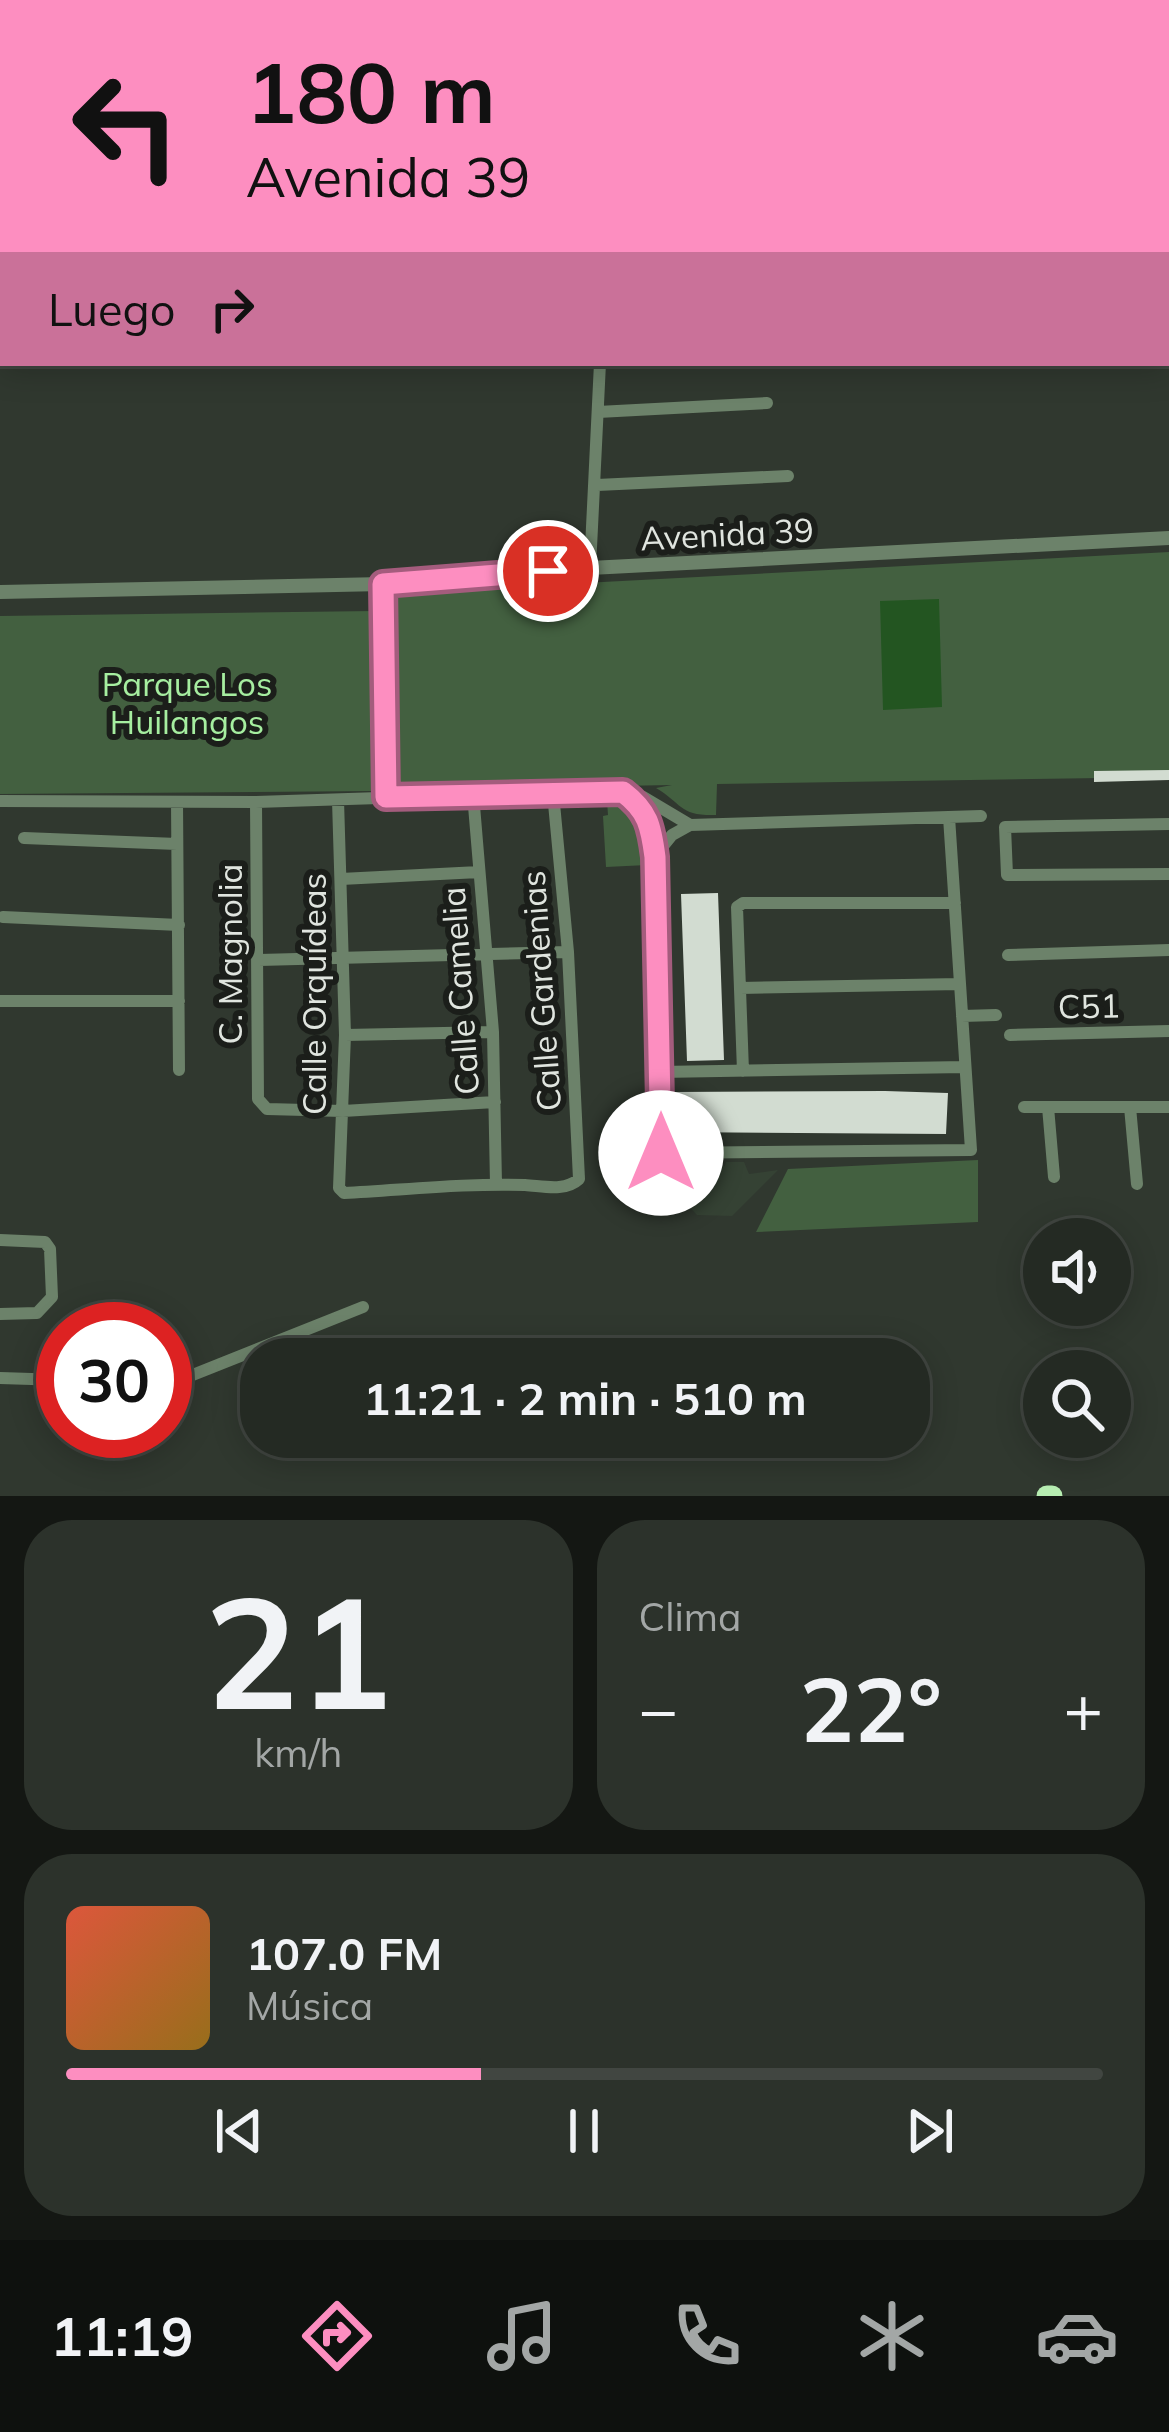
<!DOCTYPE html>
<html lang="es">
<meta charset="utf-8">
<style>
:root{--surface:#242a23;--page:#2c322b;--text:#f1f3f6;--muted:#a3a7a6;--line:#414641;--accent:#fd8ec0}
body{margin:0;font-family:Mulish,sans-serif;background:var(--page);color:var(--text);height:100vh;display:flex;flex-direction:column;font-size:45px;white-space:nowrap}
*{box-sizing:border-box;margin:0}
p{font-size:39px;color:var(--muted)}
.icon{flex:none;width:66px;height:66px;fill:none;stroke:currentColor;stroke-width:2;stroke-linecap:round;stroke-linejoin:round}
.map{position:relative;height:1496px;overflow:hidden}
.drawer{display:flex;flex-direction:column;gap:24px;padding:24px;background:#141713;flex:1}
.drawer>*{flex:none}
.hud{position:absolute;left:0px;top:0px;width:1170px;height:366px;box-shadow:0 6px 30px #0003,0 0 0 3px var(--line);background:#fd8ec0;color:#111;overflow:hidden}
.buttons{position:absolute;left:1023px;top:1218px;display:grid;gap:24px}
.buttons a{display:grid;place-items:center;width:108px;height:108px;border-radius:50%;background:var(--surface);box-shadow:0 6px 30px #0003,0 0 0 3px var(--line);font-size:60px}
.speed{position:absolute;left:36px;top:1302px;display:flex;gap:24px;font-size:60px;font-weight:700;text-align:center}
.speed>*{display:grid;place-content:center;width:156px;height:156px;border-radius:50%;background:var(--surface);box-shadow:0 6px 30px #0003,0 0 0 3px var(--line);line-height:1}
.speed .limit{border:18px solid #d22;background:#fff;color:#111}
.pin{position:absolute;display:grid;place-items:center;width:102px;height:102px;color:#fff;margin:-51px;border:6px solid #fff;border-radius:50%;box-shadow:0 3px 12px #0007}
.me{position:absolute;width:132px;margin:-66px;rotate:0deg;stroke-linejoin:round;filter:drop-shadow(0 0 9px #0008)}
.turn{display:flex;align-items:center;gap:42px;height:252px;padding:0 48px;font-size:54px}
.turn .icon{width:156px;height:156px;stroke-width:2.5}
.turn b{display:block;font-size:84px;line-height:102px}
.then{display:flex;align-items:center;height:114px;padding:0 48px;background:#0003;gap:24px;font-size:45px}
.big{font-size:90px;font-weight:700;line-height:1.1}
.drawer .widget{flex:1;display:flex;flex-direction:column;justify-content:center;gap:18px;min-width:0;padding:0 42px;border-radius:48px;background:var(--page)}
.drawer .dial{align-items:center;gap:0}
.dial b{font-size:156px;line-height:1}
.song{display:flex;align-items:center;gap:36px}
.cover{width:144px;height:144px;border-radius:18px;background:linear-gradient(135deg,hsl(10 70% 55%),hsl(40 70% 35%))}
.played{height:12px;border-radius:6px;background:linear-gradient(90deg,var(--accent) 40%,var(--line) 40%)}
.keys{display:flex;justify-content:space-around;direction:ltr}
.heat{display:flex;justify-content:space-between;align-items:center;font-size:66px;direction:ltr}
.drawer .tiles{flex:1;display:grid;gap:24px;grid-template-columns:1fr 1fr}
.widget:last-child{grid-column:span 2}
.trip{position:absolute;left:240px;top:1338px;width:690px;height:120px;border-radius:48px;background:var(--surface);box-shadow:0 6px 30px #0003,0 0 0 3px var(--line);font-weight:700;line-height:120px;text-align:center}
.tabs{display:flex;height:192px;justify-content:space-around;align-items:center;background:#0e110e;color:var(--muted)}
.tabs .icon{width:84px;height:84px}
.tabs .selected{color:var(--accent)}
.tabs b{font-size:54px;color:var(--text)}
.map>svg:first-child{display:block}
.built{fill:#354234}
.green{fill:#436040}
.water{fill:#235521}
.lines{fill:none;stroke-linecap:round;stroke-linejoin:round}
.river{stroke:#235521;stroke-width:24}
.building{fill:#d2dcd1}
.minor{stroke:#6c826a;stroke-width:12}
.tertiary{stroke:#6c826a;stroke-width:14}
.motorway{stroke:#b6edb1;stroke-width:21}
.route-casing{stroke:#a45c7d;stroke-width:30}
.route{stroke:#fd8ec0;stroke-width:21}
.labels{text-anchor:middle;stroke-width:12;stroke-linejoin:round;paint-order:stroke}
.street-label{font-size:33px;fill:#e0e5df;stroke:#1b1e1a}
.park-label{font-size:33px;fill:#a6eea0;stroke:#1b1e1a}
</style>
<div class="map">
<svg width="1169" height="1496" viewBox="0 0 1169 1496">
<rect width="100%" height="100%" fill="#30382f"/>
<!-- built -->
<path class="built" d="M726,1162H744L749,1174L778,1170L732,1216L697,1215L665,1181L667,1166L709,1164L710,1167L725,1166Z"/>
<!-- green -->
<path class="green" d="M1169,552V777L717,784L716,815C679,816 683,804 656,788L672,785L395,790L397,593Z
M375,611V791L0,794V616Z
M607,801L632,808L645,827L647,865L606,867L603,816L608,815Z
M978,1160V1222L756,1232L788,1169Z"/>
<!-- water -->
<path class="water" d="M939,599L942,707L883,710L880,601Z"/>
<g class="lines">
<!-- river -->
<path class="river" d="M845,0L846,3
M502,3V0
M763,3L765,0
M1167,126L1169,125"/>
</g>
<!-- building -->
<path class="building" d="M1169,770V780L1094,782V771Z
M718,893L724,1060L687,1061L681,894Z
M885,1091L948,1093L946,1134L671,1132L673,1092Z"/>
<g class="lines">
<!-- minor -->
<path class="minor" d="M252,0L254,3
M313,0L314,1
M719,0L724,3
M127,3L128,0
M450,3L451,0
M684,3L685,0
M927,3L928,0
M0,41H3
M0,146H3
M1167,241H1169
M0,247L3,248
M0,303L3,297
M598,412L767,403
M597,485L788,476
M590,568L600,363
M383,584L386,797
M624,792L641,805L651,823L661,1153L971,1150L949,817
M473,794L493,1032L496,1184
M338,800L345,1035L339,1188L344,1193C404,1190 465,1183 525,1185C543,1186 565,1192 579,1179L568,952L553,793
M0,801L256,802L593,791L643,797L690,825L981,816
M177,802L179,1070
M256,802L258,1099L267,1109L343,1111L495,1102
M1169,824L1005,827L1007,875L1169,874
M24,838L177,844
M655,856L672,835L690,825
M341,879L479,872
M3,917L179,925
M1008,955L1169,950
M259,960L568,952
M740,988L960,984
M0,1001H179
M962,1016L996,1015
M345,1035L493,1032
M1010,1035L1169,1031
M743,1071L737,907L743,903H955
M660,1072L965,1067
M1024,1107H1169
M1048,1107L1054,1177
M1130,1107L1137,1184
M0,1240L45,1242L50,1249L52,1297L37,1313L0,1314
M0,1378L63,1380
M165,1386L363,1307"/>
<!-- tertiary -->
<path class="tertiary" d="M0,592L383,584L590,568L1169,538"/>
<!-- motorway -->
<path class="motorway" d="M1047,1496H1052"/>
</g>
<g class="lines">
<defs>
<path id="route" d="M548,571L383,584L386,797L623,792C648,811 651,826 655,857L661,1153"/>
</defs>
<!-- route casing -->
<use href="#route" class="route-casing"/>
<!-- route -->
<use href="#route" class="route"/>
</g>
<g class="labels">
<!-- street labels -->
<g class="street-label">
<text transform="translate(727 534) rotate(-3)" y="12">Avenida 39</text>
<text transform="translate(230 954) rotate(-90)" y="12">C. Magnolia</text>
<text transform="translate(460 991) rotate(-94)" y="12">Calle Camelia</text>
<text transform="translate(541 991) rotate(-94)" y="12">Calle Gardenias</text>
<text transform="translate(314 994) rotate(-90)" y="12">Calle Orquídeas</text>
<text transform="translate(1089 1006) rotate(-1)" y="12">C51</text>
</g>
<!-- park labels -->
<g class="park-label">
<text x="187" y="696">Parque Los<tspan x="187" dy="38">Huilangos</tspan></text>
</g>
</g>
</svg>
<div class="buttons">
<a><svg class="icon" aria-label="sound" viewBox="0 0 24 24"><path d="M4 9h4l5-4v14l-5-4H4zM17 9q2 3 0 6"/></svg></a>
<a><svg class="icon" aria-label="search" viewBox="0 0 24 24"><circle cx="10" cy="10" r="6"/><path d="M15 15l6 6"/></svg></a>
</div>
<div class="speed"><div class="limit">30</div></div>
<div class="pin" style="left:548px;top:571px;background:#d93025"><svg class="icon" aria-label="arrive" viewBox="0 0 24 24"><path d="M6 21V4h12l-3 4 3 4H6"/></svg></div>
<svg class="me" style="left:661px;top:1153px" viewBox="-20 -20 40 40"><circle r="19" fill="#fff"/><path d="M0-13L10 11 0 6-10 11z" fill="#fd8ec0"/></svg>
<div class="trip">11:21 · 2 min · 510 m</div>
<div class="hud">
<div class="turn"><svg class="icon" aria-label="left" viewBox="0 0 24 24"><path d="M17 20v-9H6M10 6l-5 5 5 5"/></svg><div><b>180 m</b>Avenida 39</div></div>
<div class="then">Luego<svg class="icon" aria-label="right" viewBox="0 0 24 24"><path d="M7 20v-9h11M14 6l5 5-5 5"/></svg></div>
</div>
</div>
<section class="drawer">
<div class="tiles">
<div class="widget dial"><b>21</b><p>km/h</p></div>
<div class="widget"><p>Clima</p>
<div class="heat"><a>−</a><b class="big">22°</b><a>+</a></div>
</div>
<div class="widget">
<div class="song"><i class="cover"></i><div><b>107.0 FM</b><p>Música</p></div></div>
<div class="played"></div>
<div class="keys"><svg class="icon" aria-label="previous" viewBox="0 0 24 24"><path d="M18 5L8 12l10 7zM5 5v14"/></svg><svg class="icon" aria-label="pause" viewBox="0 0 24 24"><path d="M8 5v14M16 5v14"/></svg><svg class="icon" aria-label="next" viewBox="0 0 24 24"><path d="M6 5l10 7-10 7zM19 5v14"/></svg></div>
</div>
</div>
</section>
<nav class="tabs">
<b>11:19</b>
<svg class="icon selected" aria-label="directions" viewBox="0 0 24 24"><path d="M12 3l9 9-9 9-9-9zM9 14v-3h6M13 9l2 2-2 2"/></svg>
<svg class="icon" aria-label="music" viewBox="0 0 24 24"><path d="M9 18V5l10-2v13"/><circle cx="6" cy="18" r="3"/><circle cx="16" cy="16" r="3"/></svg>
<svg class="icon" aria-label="phone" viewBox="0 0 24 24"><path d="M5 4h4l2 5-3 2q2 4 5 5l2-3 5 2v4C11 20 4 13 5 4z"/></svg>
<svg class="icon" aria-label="climate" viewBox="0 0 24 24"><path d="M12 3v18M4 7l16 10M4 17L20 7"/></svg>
<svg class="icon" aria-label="car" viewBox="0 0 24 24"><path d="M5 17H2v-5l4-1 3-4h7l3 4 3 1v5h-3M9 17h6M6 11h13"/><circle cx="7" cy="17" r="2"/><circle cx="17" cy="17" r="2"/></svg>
</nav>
